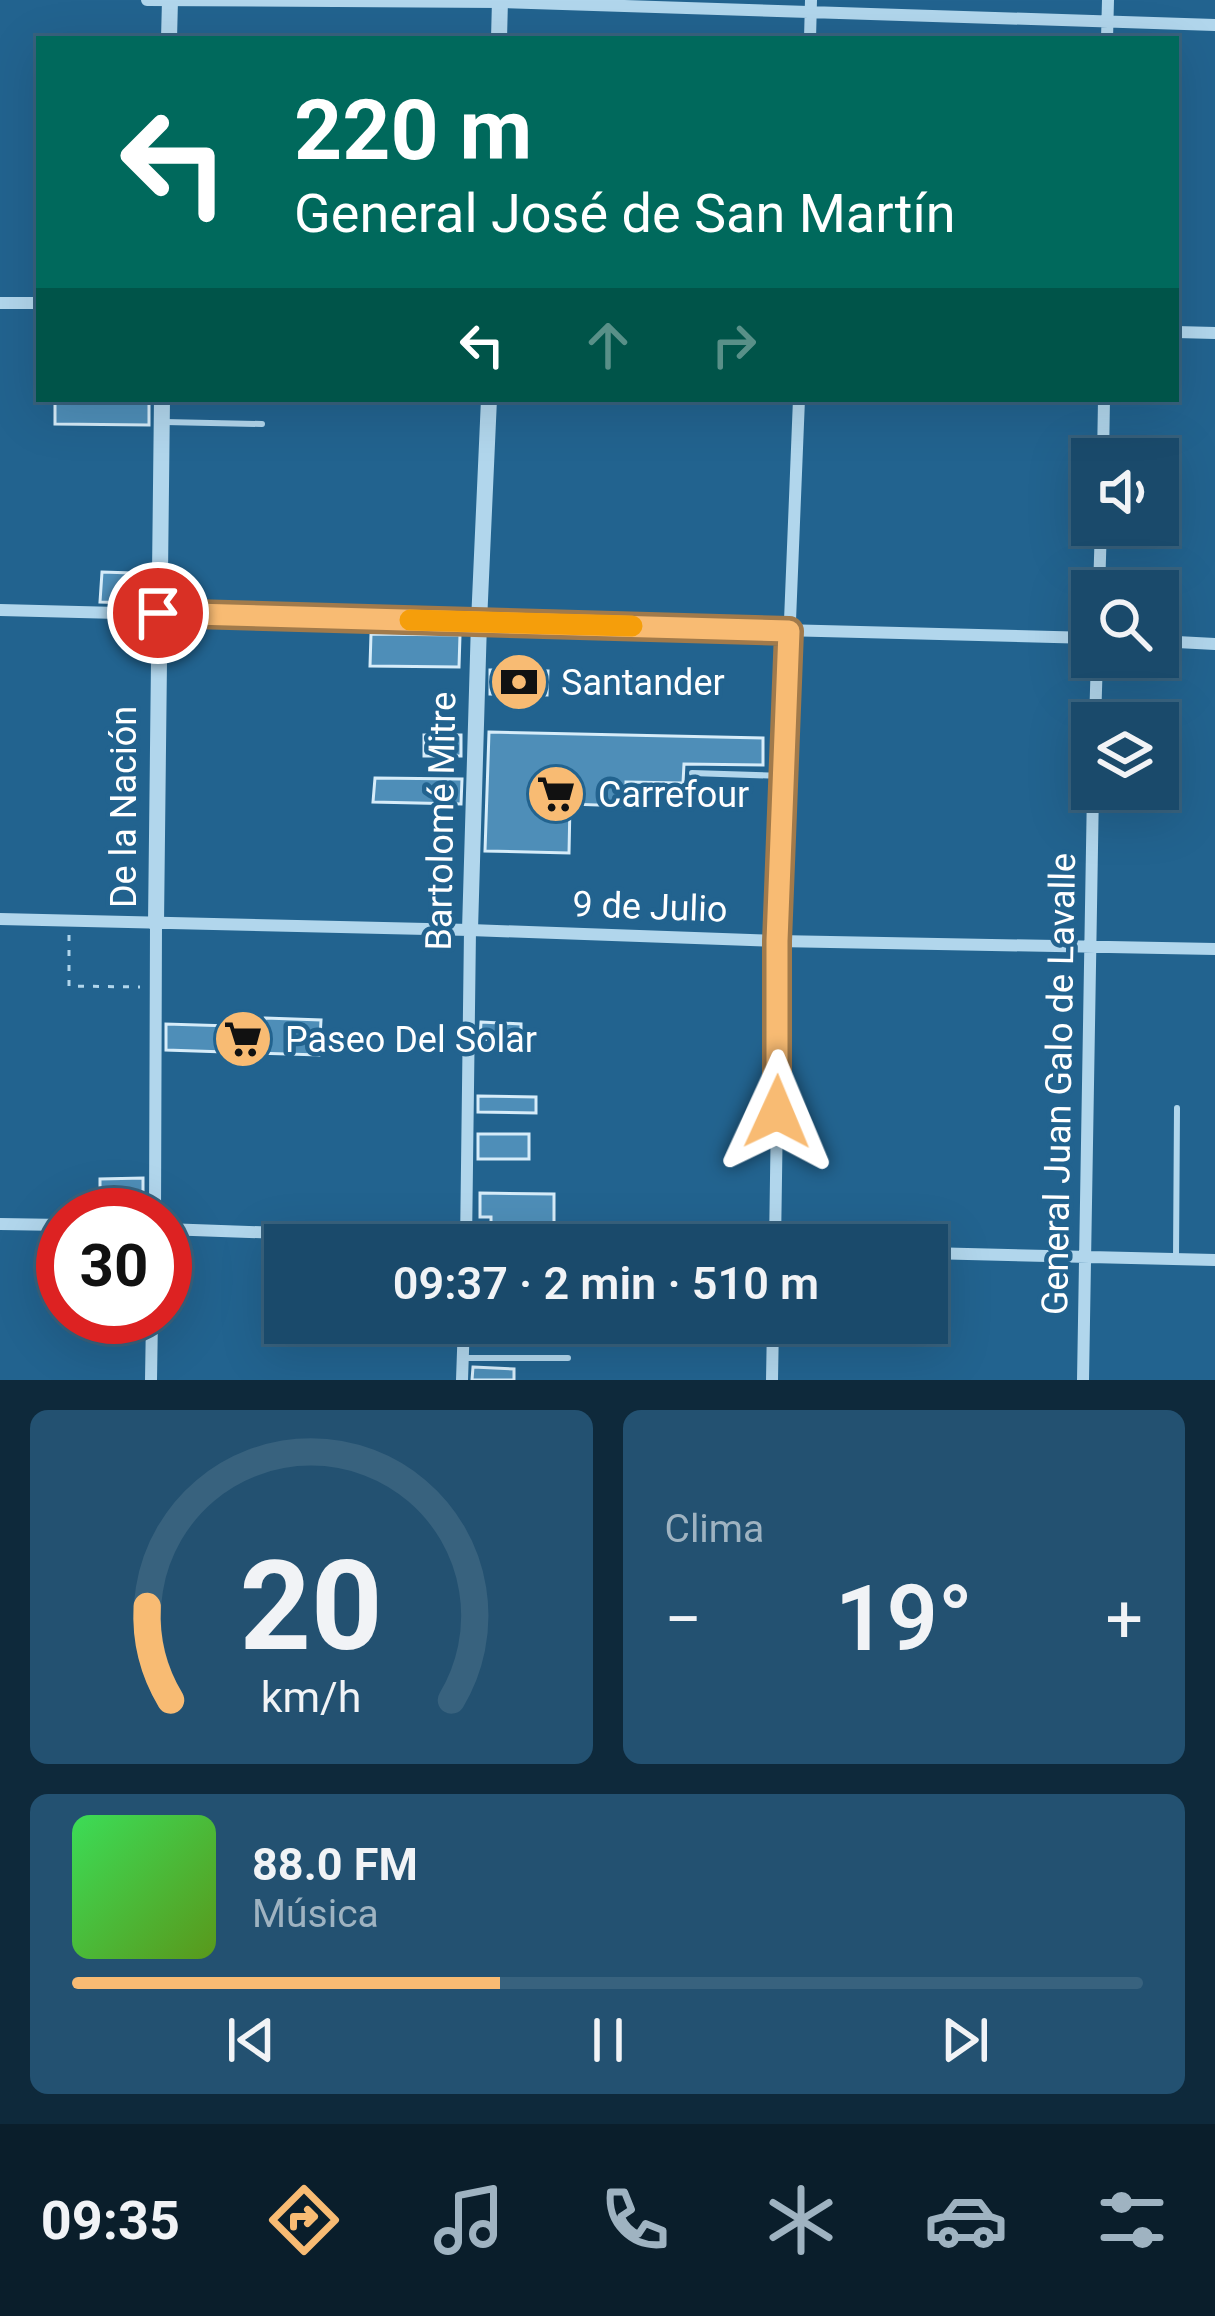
<!DOCTYPE html>
<html lang="es">
<meta charset="utf-8">
<style>
:root{--surface:#1a4a6b;--page:#235171;--text:#f1f3f6;--muted:#9fb3c1;--line:#38627e;--accent:#f8bb73}
body{margin:0;font-family:Roboto,sans-serif;background:var(--page);color:var(--text);height:100vh;display:flex;flex-direction:column;font-size:45px;white-space:nowrap}
*{box-sizing:border-box;margin:0}
p{font-size:39px;color:var(--muted)}
.icon{flex:none;width:66px;height:66px;fill:none;stroke:currentColor;stroke-width:2;stroke-linecap:round;stroke-linejoin:round}
.map{position:relative;height:1380px;overflow:hidden}
.side{display:flex;flex-direction:column;gap:30px;padding:30px;background:#0e293b;flex:1}
.side>*{flex:none}
.banner{position:absolute;left:36px;top:36px;width:1143px;height:366px;border-radius:0px;box-shadow:0 12px 48px #0002,0 0 0 3px var(--line);background:#00695c;color:#fff;overflow:hidden}
.buttons{position:absolute;left:1071px;top:438px;display:grid;gap:24px}
.buttons a{display:grid;place-items:center;width:108px;height:108px;border-radius:0px;background:var(--surface);box-shadow:0 12px 48px #0002,0 0 0 3px var(--line);font-size:60px}
.speed{position:absolute;left:36px;top:1188px;display:flex;gap:24px;font-size:60px;font-weight:700;text-align:center}
.speed>*{display:grid;place-content:center;width:156px;height:156px;border-radius:50%;background:var(--surface);box-shadow:0 12px 48px #0002,0 0 0 3px var(--line);line-height:1}
.speed .limit{border:18px solid #d22;background:#fff;color:#111}
.pin{position:absolute;display:grid;place-items:center;width:102px;height:102px;color:#fff;margin:-51px;border:6px solid #fff;border-radius:50%;box-shadow:0 3px 12px #0007}
.me{position:absolute;width:132px;margin:-66px;rotate:1deg;stroke-linejoin:round;filter:drop-shadow(0 0 9px #0008)}
.turn{display:flex;align-items:center;gap:42px;height:252px;padding:0 60px;font-size:54px}
.turn .icon{width:156px;height:156px;stroke-width:2.5}
.turn b{display:block;font-size:84px;line-height:102px}
.lanes{display:flex;align-items:center;height:114px;padding:0 60px;background:#0003;justify-content:center;gap:60px;direction:ltr}
.lanes .off{opacity:.35}
.big{font-size:90px;font-weight:600;line-height:1.1}
.side .widget{flex:1;display:flex;flex-direction:column;justify-content:center;gap:18px;min-width:0;padding:0 42px;border-radius:18px;background:var(--page)}
.side .dial{align-items:center;gap:0}
.dial svg{height:312px;overflow:visible;fill:none;stroke:var(--line);stroke-width:7;stroke-linecap:round;text-anchor:middle}
.dial text{fill:var(--text);stroke:none}
.song{display:flex;align-items:center;gap:36px}
.cover{width:144px;height:144px;border-radius:18px;background:linear-gradient(135deg,hsl(130 70% 55%),hsl(90 70% 35%))}
.played{height:12px;border-radius:6px;background:linear-gradient(90deg,var(--accent) 40%,var(--line) 40%)}
.keys{display:flex;justify-content:space-around;direction:ltr}
.heat{display:flex;justify-content:space-between;align-items:center;font-size:66px;direction:ltr}
.side .tiles{flex:1;display:grid;gap:30px;grid-template-columns:1fr 1fr}
.widget:last-child{grid-column:span 2}
.trip{position:absolute;left:264px;top:1224px;width:684px;height:120px;border-radius:0px;background:var(--surface);box-shadow:0 12px 48px #0002,0 0 0 3px var(--line);font-weight:600;line-height:120px;text-align:center}
.tabs{display:flex;height:192px;justify-content:space-around;align-items:center;background:#0a1e2b;color:var(--muted)}
.tabs .icon{width:84px;height:84px}
.tabs .selected{color:var(--accent)}
.tabs b{font-size:54px;color:var(--text)}
.map>svg:first-child{display:block}
.building{fill:#4e8eb8;stroke:#d6ecf9;stroke-width:3}
.lines{fill:none;stroke-linecap:round;stroke-linejoin:round}
.path{stroke:#b1d6ec;stroke-width:3;stroke-dasharray:6 9;stroke-linecap:butt}
.service{stroke:#b1d6ec;stroke-width:6}
.minor{stroke:#b1d6ec;stroke-width:12}
.tertiary{stroke:#b1d6ec;stroke-width:16}
.route-casing{stroke:#a17a4b;stroke-width:30}
.route{stroke:#f8bb73;stroke-width:21}
.slow{stroke:#f59e0b;stroke-width:21}
.labels{text-anchor:middle;stroke-width:9;stroke-linejoin:round;paint-order:stroke}
.poi-label{font-size:36px;fill:#fff;stroke:#22638f;text-anchor:start}
.street-label{font-size:36px;fill:#fff;stroke:#22638f}
</style>
<div class="map">
<svg width="1215" height="1380" viewBox="0 0 1215 1380">
<rect width="100%" height="100%" fill="#22638f"/>
<!-- building -->
<path class="building" d="M55,399H149V425L55,424Z
M102,572L132,573L130,603L100,602Z
M371,634L460,635L459,667L370,666Z
M490,670L548,671L547,695L490,694Z
M489,732L763,738V765L684,764L683,783L626,782L625,806L570,804L569,853L485,851Z
M424,735H461V756H424Z
M375,778L462,779L461,804L373,802Z
M265,1018L321,1020L319,1055L166,1050V1024L264,1027Z
M481,1022L521,1024V1041L480,1039Z
M478,1096L536,1097V1113L478,1112Z
M478,1134H529V1159H478Z
M143,1178V1195L100,1196V1179Z
M480,1193L554,1194V1228H491V1217H480Z
M473,1367L514,1369V1380H472Z"/>
<g class="lines">
<!-- path -->
<path class="path" d="M69,935V986L140,987"/>
<!-- service -->
<path class="service" d="M165,422L262,424
M692,773L783,776
M1176,1258L1177,1108
M463,1358H568"/>
<!-- minor -->
<path class="minor" d="M147,0L500,2L1215,25
M810,39L811,0
M1107,39L1108,0
M0,303H39
M1176,332L1215,333
M1103,459L1104,399
M1099,591L1101,525
M0,610L1092,638
M1158,641L1215,644
M1095,723L1097,657
M0,919L470,930L777,941L1215,949
M155,1215L156,924
M0,1224L63,1225
M165,1229L626,1245
M466,1245L470,930
M775,1245L779,978L777,941L799,399
M927,1253L1215,1260
M151,1380L152,1317
M462,1380L464,1323
M772,1380L773,1323
M1083,1380L1093,789"/>
<!-- tertiary -->
<path class="tertiary" d="M169,39L170,0
M499,39L500,0
M156,924L162,399
M470,930L479,622L489,399"/>
</g>
<g class="lines">
<defs>
<path id="route" d="M158,613L789,631L777,941V1112"/>
</defs>
<!-- route casing -->
<use href="#route" class="route-casing"/>
<!-- route -->
<use href="#route" class="route"/>
<!-- slow -->
<path class="slow" d="M410,620L632,626"/>
</g>
<!-- icons -->
<defs>
<symbol id="bank-disc" viewBox="-11 -11 22 22"><circle r="9.5" fill="#f8bb73" stroke="#22638f"/><path d="M-6-4H6V4H-6ZM0-2.3a2.3 2.3 0 1 0 0 4.6a2.3 2.3 0 1 0 0-4.6Z" fill="#111"/></symbol>
<symbol id="supermarket-disc" viewBox="-11 -11 22 22"><circle r="9.5" fill="#f8bb73" stroke="#22638f"/><path d="M-6-5.5h2.5l.6 2H6L4.5 2H-2.5L-4.4-4H-6ZM-1.5 3.2a1.3 1.3 0 1 0 .1 0ZM3 3.2a1.3 1.3 0 1 0 .1 0Z" fill="#111"/></symbol>
</defs>
<g fill-rule="evenodd">
<use href="#bank-disc" x="486" y="649" width="66" height="66"/>
<use href="#supermarket-disc" x="523" y="761" width="66" height="66"/>
<use href="#supermarket-disc" x="210" y="1006" width="66" height="66"/>
</g>
<g class="labels">
<!-- poi labels -->
<g class="poi-label">
<text x="561" y="695">Santander</text>
<text x="598" y="807">Carrefour</text>
<text x="285" y="1052">Paseo Del Solar</text>
</g>
<!-- street labels -->
<g class="street-label">
<text transform="translate(123 807) rotate(-90)" y="13">De la Nación</text>
<text transform="translate(440 821) rotate(-89)" y="13">Bartolomé Mitre</text>
<text transform="translate(650 906) rotate(2)" y="13">9 de Julio</text>
<text transform="translate(1058 1084) rotate(-89)" y="13">General Juan Galo de Lavalle</text>
</g>
</g>
</svg>
<div class="buttons">
<a><svg class="icon" aria-label="sound" viewBox="0 0 24 24"><path d="M4 9h4l5-4v14l-5-4H4zM17 9q2 3 0 6"/></svg></a>
<a><svg class="icon" aria-label="search" viewBox="0 0 24 24"><circle cx="10" cy="10" r="6"/><path d="M15 15l6 6"/></svg></a>
<a><svg class="icon" aria-label="layers" viewBox="0 0 24 24"><path d="M12 4l9 5-9 5-9-5zM3 14l9 5 9-5"/></svg></a>
</div>
<div class="speed"><div class="limit">30</div></div>
<div class="pin" style="left:158px;top:613px;background:#d93025"><svg class="icon" aria-label="arrive" viewBox="0 0 24 24"><path d="M6 21V4h12l-3 4 3 4H6"/></svg></div>
<svg class="me" style="left:777px;top:1112px" viewBox="-20 -20 40 40"><path d="M0-17L14 15 0 8-14 15z" fill="#f8bb73" stroke="#fff" stroke-width="4"/></svg>
<div class="trip">09:37 · 2 min · 510 m</div>
<div class="banner">
<div class="turn"><svg class="icon" aria-label="left" viewBox="0 0 24 24"><path d="M17 20v-9H6M10 6l-5 5 5 5"/></svg><div><b>220 m</b>General José de San Martín</div></div>
<div class="lanes"><svg class="icon" aria-label="left" viewBox="0 0 24 24"><path d="M17 20v-9H6M10 6l-5 5 5 5"/></svg><svg class="icon off" aria-label="ahead" viewBox="0 0 24 24"><path d="M12 20V5M6 11l6-6 6 6"/></svg><svg class="icon off" aria-label="right" viewBox="0 0 24 24"><path d="M7 20v-9h11M14 6l5 5-5 5"/></svg></div>
</div>
</div>
<section class="side">
<div class="tiles">
<div class="widget dial"><svg viewBox="0 0 100 80">
<path d="M14 69A42 42 0 1 1 86 69"/>
<path d="M14 69A42 42 0 0 1 8 45" stroke="#f8bb73"/>
<text x="50" y="56" font-size="32" font-weight="700">20</text>
<text x="50" y="72" font-size="11">km/h</text>
</svg></div>
<div class="widget"><p>Clima</p>
<div class="heat"><a>−</a><b class="big">19°</b><a>+</a></div>
</div>
<div class="widget">
<div class="song"><i class="cover"></i><div><b>88.0 FM</b><p>Música</p></div></div>
<div class="played"></div>
<div class="keys"><svg class="icon" aria-label="previous" viewBox="0 0 24 24"><path d="M18 5L8 12l10 7zM5 5v14"/></svg><svg class="icon" aria-label="pause" viewBox="0 0 24 24"><path d="M8 5v14M16 5v14"/></svg><svg class="icon" aria-label="next" viewBox="0 0 24 24"><path d="M6 5l10 7-10 7zM19 5v14"/></svg></div>
</div>
</div>
</section>
<nav class="tabs">
<b>09:35</b>
<svg class="icon selected" aria-label="directions" viewBox="0 0 24 24"><path d="M12 3l9 9-9 9-9-9zM9 14v-3h6M13 9l2 2-2 2"/></svg>
<svg class="icon" aria-label="music" viewBox="0 0 24 24"><path d="M9 18V5l10-2v13"/><circle cx="6" cy="18" r="3"/><circle cx="16" cy="16" r="3"/></svg>
<svg class="icon" aria-label="phone" viewBox="0 0 24 24"><path d="M5 4h4l2 5-3 2q2 4 5 5l2-3 5 2v4C11 20 4 13 5 4z"/></svg>
<svg class="icon" aria-label="climate" viewBox="0 0 24 24"><path d="M12 3v18M4 7l16 10M4 17L20 7"/></svg>
<svg class="icon" aria-label="car" viewBox="0 0 24 24"><path d="M5 17H2v-5l4-1 3-4h7l3 4 3 1v5h-3M9 17h6M6 11h13"/><circle cx="7" cy="17" r="2"/><circle cx="17" cy="17" r="2"/></svg>
<svg class="icon" aria-label="filters" viewBox="0 0 24 24"><path d="M4 7h16M4 17h16"/><circle cx="9" cy="7" r="2"/><circle cx="15" cy="17" r="2"/></svg>
</nav>
